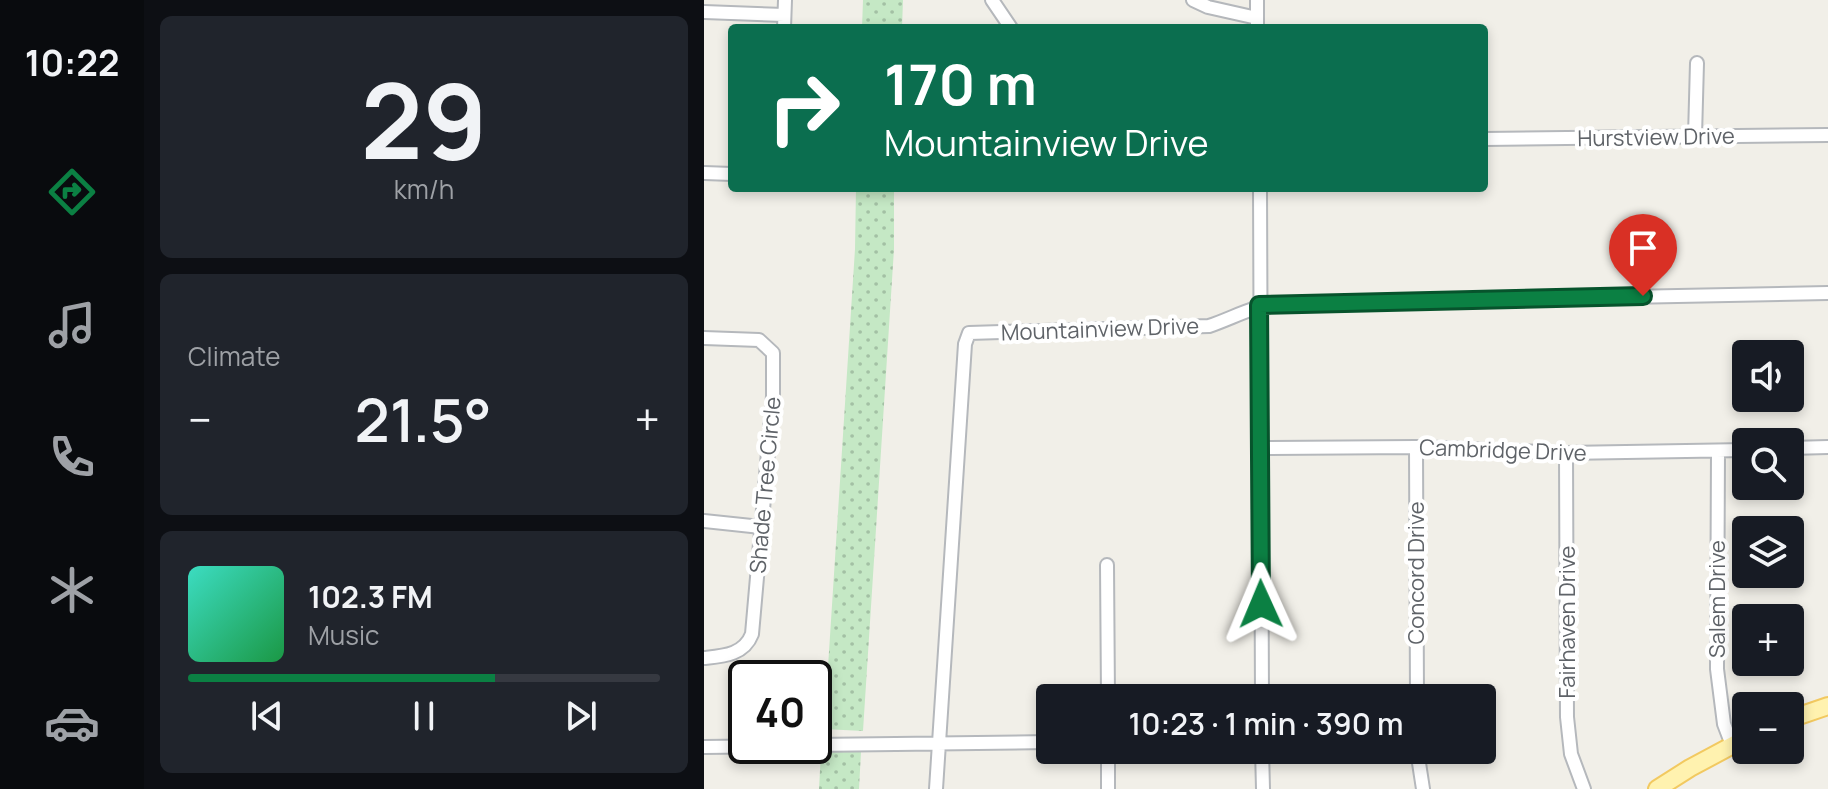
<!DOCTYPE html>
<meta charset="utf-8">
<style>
:root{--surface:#171b24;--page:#20242c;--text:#f1f3f6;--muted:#9ea1a6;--line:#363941;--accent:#0b8043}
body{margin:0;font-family:Manrope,sans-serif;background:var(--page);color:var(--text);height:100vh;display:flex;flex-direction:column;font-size:30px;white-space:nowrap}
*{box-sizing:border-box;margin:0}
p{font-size:26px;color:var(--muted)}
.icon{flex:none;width:44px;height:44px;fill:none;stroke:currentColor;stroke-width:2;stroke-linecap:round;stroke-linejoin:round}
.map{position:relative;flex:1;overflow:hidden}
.panel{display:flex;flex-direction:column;gap:16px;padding:16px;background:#0d0f14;width:560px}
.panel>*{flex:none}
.guide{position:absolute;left:24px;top:24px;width:760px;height:168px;border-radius:8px;box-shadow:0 4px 12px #0003;background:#0b6e4f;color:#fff;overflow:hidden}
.controls{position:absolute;left:1028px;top:340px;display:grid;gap:16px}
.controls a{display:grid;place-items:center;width:72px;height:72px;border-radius:8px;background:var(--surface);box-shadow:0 4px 12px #0003;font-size:40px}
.speed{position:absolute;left:24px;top:660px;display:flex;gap:16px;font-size:40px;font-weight:700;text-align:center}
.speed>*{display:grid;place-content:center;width:104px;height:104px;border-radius:50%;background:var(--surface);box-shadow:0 4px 12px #0003;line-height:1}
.speed .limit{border:4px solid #111;border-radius:12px;background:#fff;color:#111}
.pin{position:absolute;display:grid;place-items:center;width:68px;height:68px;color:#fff;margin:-82px -34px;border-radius:50% 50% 50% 0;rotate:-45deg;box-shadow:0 0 8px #0007}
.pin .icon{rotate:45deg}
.me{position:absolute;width:88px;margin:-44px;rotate:359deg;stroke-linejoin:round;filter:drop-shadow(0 0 6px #0008)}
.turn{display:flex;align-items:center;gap:28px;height:168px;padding:0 24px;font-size:36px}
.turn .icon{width:104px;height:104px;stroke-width:2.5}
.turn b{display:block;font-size:56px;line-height:68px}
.big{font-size:60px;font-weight:600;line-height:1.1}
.panel .widget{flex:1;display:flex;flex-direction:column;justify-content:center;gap:12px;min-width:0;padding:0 28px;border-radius:12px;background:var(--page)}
.panel .dial{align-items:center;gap:0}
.dial b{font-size:104px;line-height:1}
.song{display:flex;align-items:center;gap:24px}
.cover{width:96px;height:96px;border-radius:12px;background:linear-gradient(135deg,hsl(170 70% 55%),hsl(140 70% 35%))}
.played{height:8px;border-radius:4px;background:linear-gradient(90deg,var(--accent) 65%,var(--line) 65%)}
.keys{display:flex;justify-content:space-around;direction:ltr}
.heat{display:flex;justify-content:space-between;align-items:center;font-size:44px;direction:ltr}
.trip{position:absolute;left:332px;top:684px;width:460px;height:80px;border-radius:8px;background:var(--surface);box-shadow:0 4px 12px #0003;font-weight:600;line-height:80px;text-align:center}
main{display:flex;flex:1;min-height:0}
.dock{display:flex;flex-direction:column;width:144px;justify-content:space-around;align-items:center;background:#090b0e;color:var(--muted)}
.dock .icon{width:56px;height:56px}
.dock .selected{color:var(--accent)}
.dock b{font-size:36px;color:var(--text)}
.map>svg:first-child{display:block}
.grass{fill:url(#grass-dots)}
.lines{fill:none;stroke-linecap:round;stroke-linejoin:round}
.minor-casing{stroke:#b5b8bc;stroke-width:16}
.major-casing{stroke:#f2c960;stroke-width:20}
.minor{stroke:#fff;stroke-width:12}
.major{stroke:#fff2af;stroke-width:16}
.route-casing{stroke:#07532c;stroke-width:20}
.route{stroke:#0b8043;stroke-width:14}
.labels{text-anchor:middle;stroke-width:8;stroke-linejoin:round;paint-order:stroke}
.street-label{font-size:22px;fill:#5f6368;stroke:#fff}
</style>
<main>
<nav class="dock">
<b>10:22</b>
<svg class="icon selected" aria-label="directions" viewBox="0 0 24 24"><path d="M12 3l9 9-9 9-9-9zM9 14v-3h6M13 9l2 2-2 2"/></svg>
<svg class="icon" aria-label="music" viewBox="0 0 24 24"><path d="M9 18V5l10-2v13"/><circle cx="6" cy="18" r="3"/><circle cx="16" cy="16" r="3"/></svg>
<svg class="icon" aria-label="phone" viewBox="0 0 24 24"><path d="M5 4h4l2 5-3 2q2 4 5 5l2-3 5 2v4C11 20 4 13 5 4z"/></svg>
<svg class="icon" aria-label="climate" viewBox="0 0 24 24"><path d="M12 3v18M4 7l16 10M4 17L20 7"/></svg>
<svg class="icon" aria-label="car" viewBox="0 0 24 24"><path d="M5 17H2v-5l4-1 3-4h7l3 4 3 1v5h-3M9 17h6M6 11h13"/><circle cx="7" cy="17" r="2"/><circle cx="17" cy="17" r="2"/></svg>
</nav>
<section class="panel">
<div class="widget dial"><b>29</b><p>km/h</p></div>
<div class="widget"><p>Climate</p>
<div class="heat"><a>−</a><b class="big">21.5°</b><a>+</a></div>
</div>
<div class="widget">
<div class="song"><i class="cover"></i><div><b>102.3 FM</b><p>Music</p></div></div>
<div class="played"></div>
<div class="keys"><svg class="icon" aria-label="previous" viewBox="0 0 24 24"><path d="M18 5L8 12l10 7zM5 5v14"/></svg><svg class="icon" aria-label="pause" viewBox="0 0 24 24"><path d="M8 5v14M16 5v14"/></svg><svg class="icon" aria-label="next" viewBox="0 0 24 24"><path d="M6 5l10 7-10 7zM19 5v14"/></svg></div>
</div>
</section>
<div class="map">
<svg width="1124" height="789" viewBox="0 0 1124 789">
<defs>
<pattern id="grass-dots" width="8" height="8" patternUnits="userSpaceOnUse" patternTransform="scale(2)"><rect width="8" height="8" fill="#c5e8c5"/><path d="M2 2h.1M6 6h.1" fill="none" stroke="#a3c0a4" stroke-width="1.8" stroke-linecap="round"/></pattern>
</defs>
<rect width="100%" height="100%" fill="#f1efe8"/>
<!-- grass -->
<path class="grass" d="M159,0H199L198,28H158Z
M152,188H190V249L159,731L120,729L151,249Z
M117,752H157L155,789H115Z"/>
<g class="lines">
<defs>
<path id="minor" d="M288,0L307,28
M489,0L504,7L553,18
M553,0V28
M0,12L80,15
M80,28L81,0
M991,136L993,63
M780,139L1124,135
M0,173L28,174
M556,188L558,698
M0,338L55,340L69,353V396L48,634C40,655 19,656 0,658
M712,447L713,698
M556,448L712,447L862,453L1042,450
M1086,448L1124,447
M1014,452L1013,669L1020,724L1028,745
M862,453L863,717L867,754L880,789
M0,521L57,527
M403,565L404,698
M110,745L346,742
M0,747L69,746
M404,750V789
M558,750L559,789
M713,750L719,789
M232,789L261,344L265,333L505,326C524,320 550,306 568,304L1124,293"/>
<path id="major" d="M1086,719L1124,706
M953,789L986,768L1042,738"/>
</defs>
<!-- minor casing -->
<use href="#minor" class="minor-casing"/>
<!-- major casing -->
<use href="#major" class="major-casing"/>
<!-- minor -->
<use href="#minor" class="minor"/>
<!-- major -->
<use href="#major" class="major"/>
</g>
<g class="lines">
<defs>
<path id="route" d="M557,604L555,305L939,296"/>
</defs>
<!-- route casing -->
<use href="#route" class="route-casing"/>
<!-- route -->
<use href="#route" class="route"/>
</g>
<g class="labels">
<!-- street labels -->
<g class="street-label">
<text transform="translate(952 137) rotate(-1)" y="8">Hurstview Drive</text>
<text transform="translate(396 329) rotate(-2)" y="8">Mountainview Drive</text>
<text transform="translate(799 450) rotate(2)" y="8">Cambridge Drive</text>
<text transform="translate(61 485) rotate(-85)" y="8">Shade Tree Circle</text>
<text transform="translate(712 573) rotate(-90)" y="8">Concord Drive</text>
<text transform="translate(1013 599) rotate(-90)" y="8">Salem Drive</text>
<text transform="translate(863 622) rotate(-90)" y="8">Fairhaven Drive</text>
</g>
</g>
</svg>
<div class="controls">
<a><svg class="icon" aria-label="sound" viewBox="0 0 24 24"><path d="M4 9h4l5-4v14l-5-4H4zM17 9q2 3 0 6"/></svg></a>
<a><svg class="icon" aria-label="search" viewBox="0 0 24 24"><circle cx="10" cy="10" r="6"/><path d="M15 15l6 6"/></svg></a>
<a><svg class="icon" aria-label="layers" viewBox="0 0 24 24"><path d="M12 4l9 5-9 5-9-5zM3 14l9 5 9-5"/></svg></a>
<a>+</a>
<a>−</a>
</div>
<div class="speed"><div class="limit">40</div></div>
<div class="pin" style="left:939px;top:296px;background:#d93025"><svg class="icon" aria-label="arrive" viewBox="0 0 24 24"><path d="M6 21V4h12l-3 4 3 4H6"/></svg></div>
<svg class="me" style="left:557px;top:604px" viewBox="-20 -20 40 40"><path d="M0-17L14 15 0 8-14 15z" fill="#0b8043" stroke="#fff" stroke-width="4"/></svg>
<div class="trip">10:23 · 1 min · 390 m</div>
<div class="guide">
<div class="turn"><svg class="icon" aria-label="right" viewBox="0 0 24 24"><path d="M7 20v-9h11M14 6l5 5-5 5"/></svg><div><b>170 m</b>Mountainview Drive</div></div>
</div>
</div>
</main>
